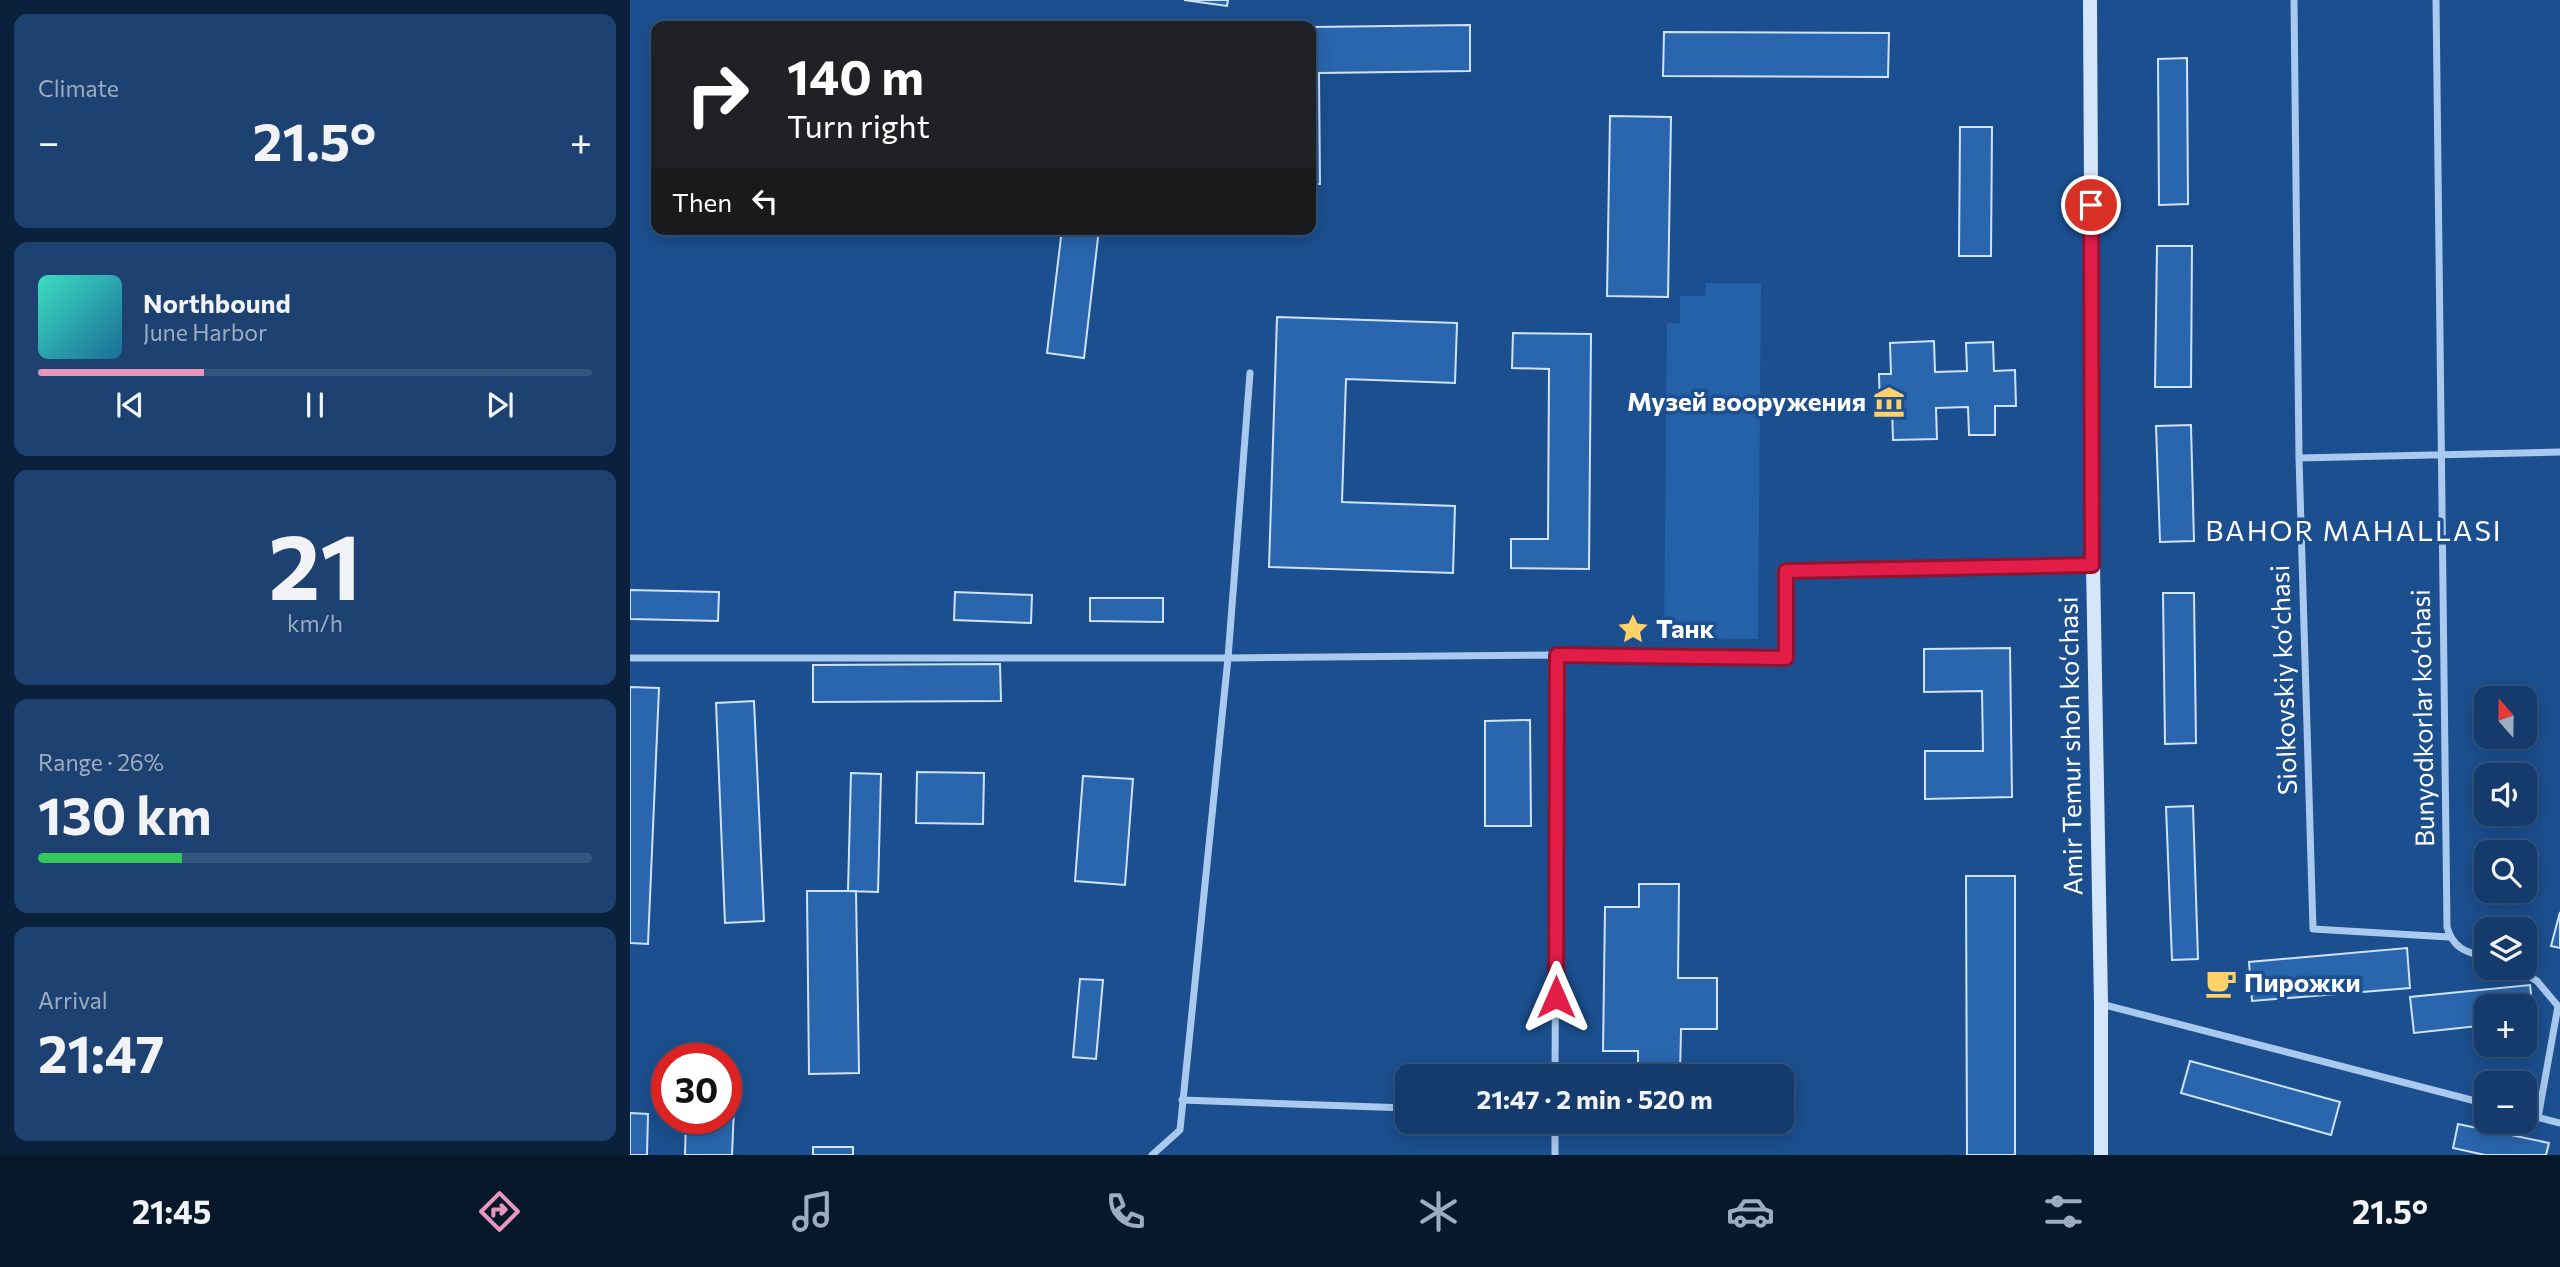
<!DOCTYPE html>
<meta charset="utf-8">
<style>
:root{--surface:#143b6b;--page:#1d4271;--text:#f1f3f6;--muted:#9dadc1;--line:#33557e;--accent:#e797bd}
body{margin:0;font-family:Commissioner,sans-serif;background:var(--page);color:var(--text);height:100vh;display:flex;flex-direction:column;font-size:26px;white-space:nowrap}
*{box-sizing:border-box;margin:0}
p{font-size:23px;color:var(--muted)}
.icon{flex:none;width:38px;height:38px;fill:none;stroke:currentColor;stroke-width:2;stroke-linecap:round;stroke-linejoin:round}
.map{position:relative;flex:1;overflow:hidden}
.sheet{display:flex;flex-direction:column;gap:14px;padding:14px;background:#0b203b;width:630px}
.sheet>*{flex:none}
.hud{position:absolute;left:21px;top:21px;width:665px;height:214px;border-radius:14px;box-shadow:0 4px 18px #0003,0 0 0 2px var(--line);background:#202124;color:#fff;overflow:hidden}
.needle{width:46px;rotate:340deg}
.tools{position:absolute;left:1844px;top:686px;display:grid;gap:14px}
.tools a{display:grid;place-items:center;width:63px;height:63px;border-radius:14px;background:var(--surface);box-shadow:0 4px 18px #0003,0 0 0 2px var(--line);font-size:35px}
.speed{position:absolute;left:21px;top:1043px;display:flex;gap:14px;font-size:35px;font-weight:700;text-align:center}
.speed>*{display:grid;place-content:center;width:91px;height:91px;border-radius:50%;background:var(--surface);box-shadow:0 4px 18px #0003,0 0 0 2px var(--line);line-height:1}
.speed .limit{border:10px solid #d22;background:#fff;color:#111}
.pin{position:absolute;display:grid;place-items:center;width:60px;height:60px;color:#fff;margin:-30px;border:4px solid #fff;border-radius:50%;box-shadow:0 2px 7px #0007}
.me{position:absolute;width:77px;margin:-38px;rotate:0deg;stroke-linejoin:round;filter:drop-shadow(0 0 5px #0008)}
.turn{display:flex;align-items:center;gap:24px;height:147px;padding:0 21px;font-size:32px}
.turn .icon{width:91px;height:91px;stroke-width:2.5}
.turn b{display:block;font-size:49px;line-height:60px}
.then{display:flex;align-items:center;height:66px;padding:0 21px;background:#0003;gap:14px;font-size:26px}
.big{font-size:52px;font-weight:700;line-height:1.1}
.sheet .card{flex:1;display:flex;flex-direction:column;justify-content:center;gap:10px;min-width:0;padding:0 24px;border-radius:14px;background:var(--page)}
.sheet .dial{align-items:center;gap:0}
.dial b{font-size:91px;line-height:1}
.song{display:flex;align-items:center;gap:21px}
.cover{width:84px;height:84px;border-radius:10px;background:linear-gradient(135deg,hsl(170 70% 55%),hsl(200 70% 35%))}
.played{height:7px;border-radius:4px;background:linear-gradient(90deg,var(--accent) 30%,var(--line) 30%)}
.keys{display:flex;justify-content:space-around;direction:ltr}
.heat{display:flex;justify-content:space-between;align-items:center;font-size:38px;direction:ltr}
.charge{height:10px;border-radius:5px;background:linear-gradient(90deg,#34c759 26%,var(--line) 0)}
.trip{position:absolute;left:765px;top:1064px;width:399px;height:70px;border-radius:14px;background:var(--surface);box-shadow:0 4px 18px #0003,0 0 0 2px var(--line);font-weight:700;line-height:70px;text-align:center}
.menu{display:flex;height:112px;justify-content:space-around;align-items:center;background:#08182b;color:var(--muted)}
.menu .icon{width:49px;height:49px}
.menu .selected{color:var(--accent)}
.menu b{font-size:32px;color:var(--text)}
main{display:flex;flex:1;min-height:0}
.map>svg:first-child{display:block}
.green{fill:#2461a8}
.building{fill:#2a66ad;stroke:#cfe3fa;stroke-width:2}
.lines{fill:none;stroke-linecap:round;stroke-linejoin:round}
.minor{stroke:#a9c9ee;stroke-width:7}
.secondary{stroke:#d6e6fa;stroke-width:14}
.route-casing{stroke:#92132f;stroke-width:18}
.route{stroke:#e11d48;stroke-width:12}
.labels{text-anchor:middle;stroke-width:7;stroke-linejoin:round;paint-order:stroke}
.poi-label{font-size:26px;font-weight:bold;fill:#fff;stroke:#1b4f8f;text-anchor:start}
.street-label{font-size:26px;fill:#fff;stroke:#1b4f8f}
.neighbourhood-label{font-size:28px;letter-spacing:2px;fill:#fff;stroke:#1b4f8f}
</style>
<main>
<section class="sheet">
<div class="card"><p>Climate</p>
<div class="heat"><a>−</a><b class="big">21.5°</b><a>+</a></div>
</div>
<div class="card">
<div class="song"><i class="cover"></i><div><b>Northbound</b><p>June Harbor</p></div></div>
<div class="played"></div>
<div class="keys"><svg class="icon" aria-label="previous" viewBox="0 0 24 24"><path d="M18 5L8 12l10 7zM5 5v14"/></svg><svg class="icon" aria-label="pause" viewBox="0 0 24 24"><path d="M8 5v14M16 5v14"/></svg><svg class="icon" aria-label="next" viewBox="0 0 24 24"><path d="M6 5l10 7-10 7zM19 5v14"/></svg></div>
</div>
<div class="card dial"><b>21</b><p>km/h</p></div>
<div class="card"><p>Range · 26%</p><b class="big">130 km</b><div class="charge"></div></div>
<div class="card"><p>Arrival</p><b class="big">21:47</b></div>
</section>
<div class="map">
<svg width="1930" height="1155" viewBox="0 0 1930 1155">
<rect width="100%" height="100%" fill="#1b4f8f"/>
<!-- green -->
<path class="green" d="M1076,283H1131L1128,639L1034,638L1037,323H1050V296H1075Z"/>
<!-- building -->
<path class="building" d="M554,0H598L597,6Z
M840,25V71L689,73L690,184H681V27Z
M1034,32L1259,33L1258,77L1033,76Z
M1557,58L1558,204L1529,205L1528,59Z
M980,116L1041,117L1038,297L977,296Z
M1330,127H1362L1361,256H1329Z
M432,229H469L454,358L417,353Z
M1527,246H1562L1561,387H1525Z
M647,317L827,323L825,383L716,379L712,502L825,506L823,573L639,567Z
M883,333L961,334L959,569L881,568V539H918L919,369L882,368Z
M1304,341L1305,372L1337,371L1336,343L1363,342L1364,371L1385,370L1386,406H1365V435H1339L1338,407L1306,408L1307,439L1263,440L1262,409H1250L1249,374H1261L1260,343Z
M1561,425L1564,541L1530,542L1526,426Z
M0,590L89,592L88,621L0,619Z
M325,592L402,595L401,623L324,620Z
M1533,593H1564L1566,743L1535,744Z
M460,598H533V622L460,621Z
M1380,648L1382,797L1295,799V751H1353L1352,691L1294,692V649Z
M370,664L371,701L183,702V665Z
M0,687L29,688L18,944L0,943Z
M124,701L134,921L95,923L86,703Z
M900,720L901,826H855V721Z
M287,772L354,773L353,824L286,823Z
M221,773L251,774L248,892L218,891Z
M453,776L503,779L495,885L445,881Z
M1563,806L1568,959L1542,960L1536,807Z
M1336,876H1385V1155H1337Z
M1009,884H1049L1048,978H1087V1029H1051L1050,1076H1008V1051H973L975,907H1009Z
M177,891H226L229,1073L179,1074Z
M1930,912V948L1921,946Z
M1777,948L1780,988L1622,1001L1619,962Z
M450,979L473,980L466,1059L443,1057Z
M1900,985L1904,1021L1895,1022V1006H1857V1025L1784,1033L1780,997Z
M1560,1061L1710,1102L1701,1135L1551,1093Z
M96,1108H104L102,1155H55L56,1118H96Z
M0,1113L18,1114L17,1155H0Z
M1828,1124L1919,1143L1916,1155H1855L1823,1148Z
M183,1147H223V1155H183Z"/>
<g class="lines">
<!-- minor -->
<path class="minor" d="M1664,0L1669,458L1683,929L1819,937
M1806,0L1817,927C1823,949 1837,952 1857,958
M1669,458L1930,452
M0,658H598L927,655L1156,658V571L1463,565
M1886,968L1907,981L1928,1006L1908,1118
M1471,1004L1857,1104
M925,1076L927,655
M552,1100L777,1108
M1895,1114L1930,1123
M522,1155L550,1130L598,658L620,373
M925,1155V1122"/>
<!-- secondary -->
<path class="secondary" d="M1460,0L1463,565L1471,1004V1155"/>
</g>
<g class="lines">
<defs>
<path id="route" d="M926,997L927,655L1156,658V571L1462,565L1461,205"/>
</defs>
<!-- route casing -->
<use href="#route" class="route-casing"/>
<!-- route -->
<use href="#route" class="route"/>
</g>
<!-- icons -->
<defs>
<symbol id="museum-bare" viewBox="-9 -9 18 18"><path d="M0-6L6-3V-2H-6V-3ZM-5-1h2V3h-2ZM-1-1h2V3h-2ZM3-1h2V3H3ZM-6 4H6V6H-6Z" fill="#ffd166" stroke="#1b4f8f" stroke-width="2.5" paint-order="stroke"/></symbol>
<symbol id="sight-bare" viewBox="-9 -9 18 18"><path d="M0-6L1.8-2.2L6-1.7L2.9 1.2L3.7 5.4L0 3.3L-3.7 5.4L-2.9 1.2L-6-1.7L-1.8-2.2Z" fill="#ffd166" stroke="#1b4f8f" stroke-width="2.5" paint-order="stroke"/></symbol>
<symbol id="cafe-bare" viewBox="-9 -9 18 18"><path d="M-5.5-4.5H6V0H3Q3 3.5 0 3.5H-2.5Q-5.5 3.5-5.5 0ZM3-3.2v2h1.7v-2ZM-6 4.5H4V6H-6Z" fill="#ffd166" stroke="#1b4f8f" stroke-width="2.5" paint-order="stroke"/></symbol>
</defs>
<g fill-rule="evenodd">
<use href="#museum-bare" x="1237" y="380" width="44" height="44"/>
<use href="#sight-bare" x="981" y="607" width="44" height="44"/>
<use href="#cafe-bare" x="1569" y="961" width="44" height="44"/>
</g>
<g class="labels">
<!-- poi labels -->
<g class="poi-label">
<text x="1236" y="411" text-anchor="end">Музей вооружения</text>
<text x="1026" y="638">Танк</text>
<text x="1614" y="992">Пирожки</text>
</g>
<!-- street labels -->
<g class="street-label">
<text transform="translate(1654 680) rotate(-92)" y="9">Siolkovskiy ko‘chasi</text>
<text transform="translate(1793 718) rotate(-91)" y="9">Bunyodkorlar ko‘chasi</text>
<text transform="translate(1441 746) rotate(-91)" y="9">Amir Temur shoh ko‘chasi</text>
</g>
<!-- neighbourhood labels -->
<g class="neighbourhood-label">
<text x="1724" y="541">BAHOR MAHALLASI</text>
</g>
</g>
</svg>
<div class="tools">
<a><svg class="needle" viewBox="-14 -14 28 28"><path d="M0-13l5 13h-10z" fill="#e53935"/><path d="M0 13l5-13h-10z" fill="#9dadc1"/></svg></a>
<a><svg class="icon" aria-label="sound" viewBox="0 0 24 24"><path d="M4 9h4l5-4v14l-5-4H4zM17 9q2 3 0 6"/></svg></a>
<a><svg class="icon" aria-label="search" viewBox="0 0 24 24"><circle cx="10" cy="10" r="6"/><path d="M15 15l6 6"/></svg></a>
<a><svg class="icon" aria-label="layers" viewBox="0 0 24 24"><path d="M12 4l9 5-9 5-9-5zM3 14l9 5 9-5"/></svg></a>
<a>+</a>
<a>−</a>
</div>
<div class="speed"><div class="limit">30</div></div>
<div class="pin" style="left:1461px;top:205px;background:#d93025"><svg class="icon" aria-label="arrive" viewBox="0 0 24 24"><path d="M6 21V4h12l-3 4 3 4H6"/></svg></div>
<svg class="me" style="left:926px;top:997px" viewBox="-20 -20 40 40"><path d="M0-17L14 15 0 8-14 15z" fill="#e11d48" stroke="#fff" stroke-width="4"/></svg>
<div class="trip">21:47 · 2 min · 520 m</div>
<div class="hud">
<div class="turn"><svg class="icon" aria-label="right" viewBox="0 0 24 24"><path d="M7 20v-9h11M14 6l5 5-5 5"/></svg><div><b>140 m</b>Turn right</div></div>
<div class="then">Then<svg class="icon" aria-label="left" viewBox="0 0 24 24"><path d="M17 20v-9H6M10 6l-5 5 5 5"/></svg></div>
</div>
</div>
</main>
<nav class="menu">
<b>21:45</b>
<svg class="icon selected" aria-label="directions" viewBox="0 0 24 24"><path d="M12 3l9 9-9 9-9-9zM9 14v-3h6M13 9l2 2-2 2"/></svg>
<svg class="icon" aria-label="music" viewBox="0 0 24 24"><path d="M9 18V5l10-2v13"/><circle cx="6" cy="18" r="3"/><circle cx="16" cy="16" r="3"/></svg>
<svg class="icon" aria-label="phone" viewBox="0 0 24 24"><path d="M5 4h4l2 5-3 2q2 4 5 5l2-3 5 2v4C11 20 4 13 5 4z"/></svg>
<svg class="icon" aria-label="climate" viewBox="0 0 24 24"><path d="M12 3v18M4 7l16 10M4 17L20 7"/></svg>
<svg class="icon" aria-label="car" viewBox="0 0 24 24"><path d="M5 17H2v-5l4-1 3-4h7l3 4 3 1v5h-3M9 17h6M6 11h13"/><circle cx="7" cy="17" r="2"/><circle cx="17" cy="17" r="2"/></svg>
<svg class="icon" aria-label="filters" viewBox="0 0 24 24"><path d="M4 7h16M4 17h16"/><circle cx="9" cy="7" r="2"/><circle cx="15" cy="17" r="2"/></svg>
<b>21.5°</b>
</nav>
